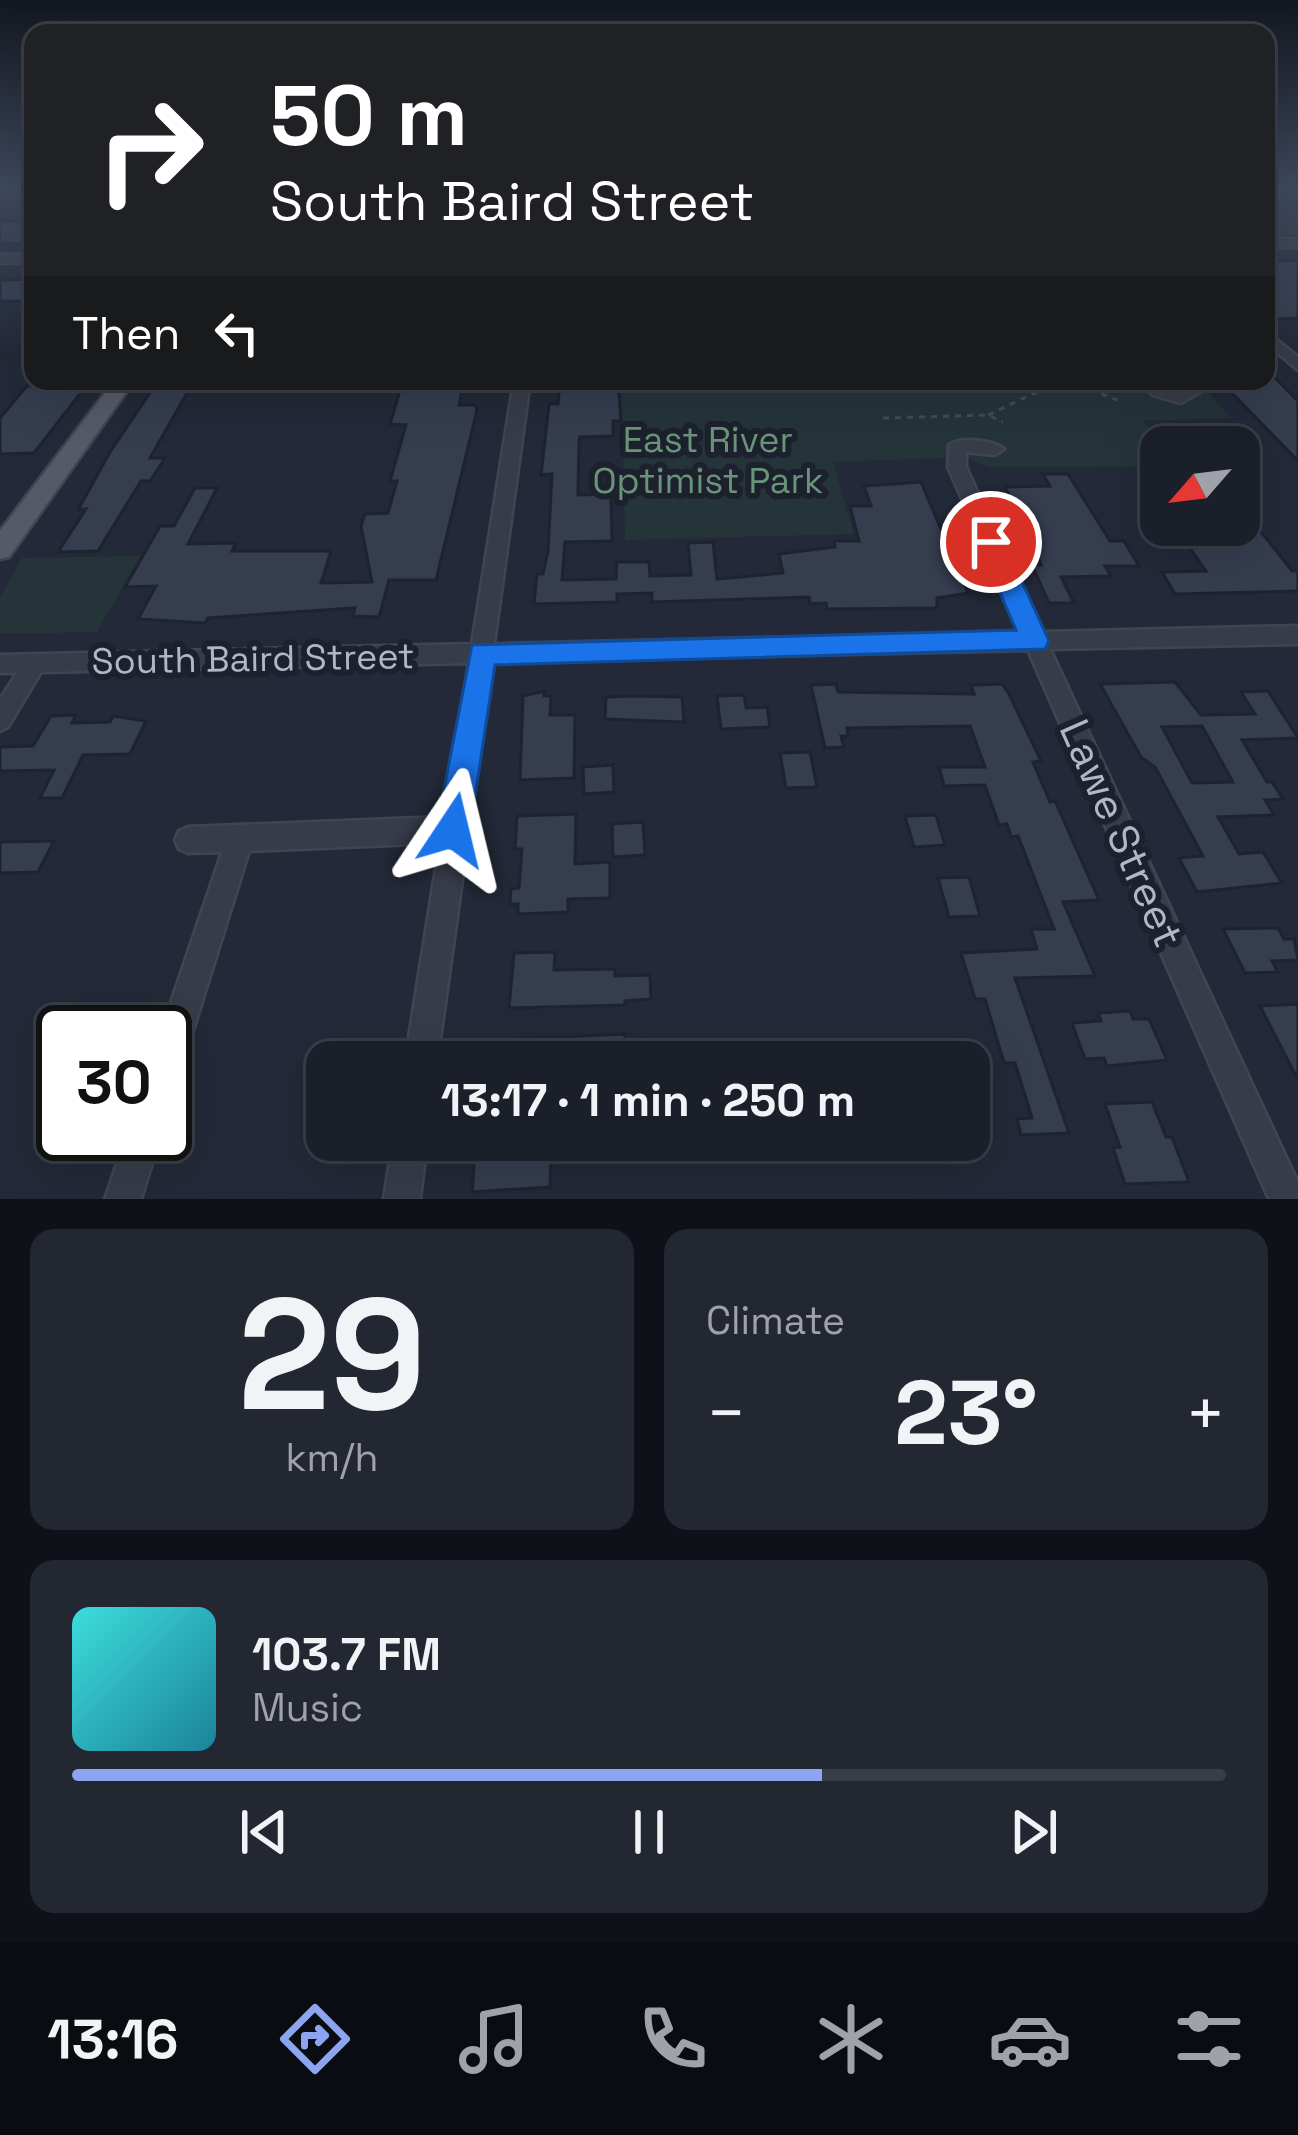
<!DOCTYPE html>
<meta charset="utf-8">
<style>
:root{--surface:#1a1f2a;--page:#232732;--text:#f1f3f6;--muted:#9fa2a8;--line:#383d47;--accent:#8ba5f0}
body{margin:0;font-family:"Space Grotesk",sans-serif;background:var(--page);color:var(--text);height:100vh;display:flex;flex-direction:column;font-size:45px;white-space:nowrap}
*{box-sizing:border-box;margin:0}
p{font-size:39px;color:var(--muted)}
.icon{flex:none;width:66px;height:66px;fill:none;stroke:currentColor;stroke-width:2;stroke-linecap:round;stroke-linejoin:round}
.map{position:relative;height:1199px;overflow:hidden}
.panel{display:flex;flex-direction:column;gap:30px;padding:30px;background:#0e1117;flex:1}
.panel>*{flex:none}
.hud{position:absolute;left:24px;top:24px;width:1251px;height:366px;border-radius:24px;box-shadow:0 12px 48px #0002,0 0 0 3px var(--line);background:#202124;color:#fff;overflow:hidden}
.needle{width:78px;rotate:242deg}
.buttons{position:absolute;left:1140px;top:426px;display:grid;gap:24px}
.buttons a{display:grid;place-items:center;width:120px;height:120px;border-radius:24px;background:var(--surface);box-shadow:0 12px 48px #0002,0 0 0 3px var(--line);font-size:60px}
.speed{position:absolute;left:36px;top:1005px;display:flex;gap:24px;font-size:60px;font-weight:700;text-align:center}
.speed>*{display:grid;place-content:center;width:156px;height:156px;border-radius:50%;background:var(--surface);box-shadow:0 12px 48px #0002,0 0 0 3px var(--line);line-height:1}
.speed .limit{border:6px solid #111;border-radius:18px;background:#fff;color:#111}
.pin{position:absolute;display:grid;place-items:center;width:102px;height:102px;color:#fff;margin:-51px;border:6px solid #fff;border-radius:50%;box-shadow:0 3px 12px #0007}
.me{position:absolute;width:132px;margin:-66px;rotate:10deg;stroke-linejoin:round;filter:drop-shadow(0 0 9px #0008)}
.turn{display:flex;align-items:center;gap:42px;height:252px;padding:0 48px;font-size:54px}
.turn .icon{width:156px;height:156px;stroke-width:2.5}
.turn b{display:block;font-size:84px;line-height:102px}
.then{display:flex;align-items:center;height:114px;padding:0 48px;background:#0003;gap:24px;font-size:45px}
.big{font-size:90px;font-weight:800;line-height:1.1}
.panel .card{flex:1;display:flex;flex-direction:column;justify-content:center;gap:18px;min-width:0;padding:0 42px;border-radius:24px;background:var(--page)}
.panel .dial{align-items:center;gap:0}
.dial b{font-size:156px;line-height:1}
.song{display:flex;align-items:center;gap:36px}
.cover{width:144px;height:144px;border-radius:18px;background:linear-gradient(135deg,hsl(180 70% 55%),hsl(190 70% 35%))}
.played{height:12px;border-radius:6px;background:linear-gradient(90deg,var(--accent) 65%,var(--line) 65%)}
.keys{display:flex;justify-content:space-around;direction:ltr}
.heat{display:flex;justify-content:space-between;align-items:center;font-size:66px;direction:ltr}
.panel .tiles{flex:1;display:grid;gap:30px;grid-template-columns:1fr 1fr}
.card:last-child{grid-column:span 2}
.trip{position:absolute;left:306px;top:1041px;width:684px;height:120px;border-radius:24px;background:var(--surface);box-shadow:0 12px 48px #0002,0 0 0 3px var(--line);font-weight:800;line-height:120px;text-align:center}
.dock{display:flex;height:192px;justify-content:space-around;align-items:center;background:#0a0c11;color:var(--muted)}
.dock .icon{width:84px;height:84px}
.dock .current{color:var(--accent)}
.dock b{font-size:54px;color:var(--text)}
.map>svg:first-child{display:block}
.green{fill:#253439}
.building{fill:#353d4f;stroke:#1e2330;stroke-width:3;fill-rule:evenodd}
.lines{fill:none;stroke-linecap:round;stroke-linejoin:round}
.minor-casing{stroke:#404552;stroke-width:5}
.major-casing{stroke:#404552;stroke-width:5}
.path{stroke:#3e4d52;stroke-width:3;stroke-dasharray:6 6;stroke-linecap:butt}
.minor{fill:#373c49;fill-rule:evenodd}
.major{fill:#555a69;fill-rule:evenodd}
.route{fill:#1a73e8;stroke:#114b97;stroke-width:3}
.labels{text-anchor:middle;stroke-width:12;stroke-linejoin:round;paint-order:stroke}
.park-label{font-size:36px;fill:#6a9479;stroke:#1c212d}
.street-label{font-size:36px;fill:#b2b6c5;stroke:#1c212d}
.near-street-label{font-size:42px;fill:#b2b6c5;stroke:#1c212d}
</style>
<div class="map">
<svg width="1298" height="1199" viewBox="0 0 1298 1199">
<rect width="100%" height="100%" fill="#232938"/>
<!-- green -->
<path class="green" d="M1266,187H1298V235L1266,236Z
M621,381H1198L1231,418L1144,421L1163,447L1161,467H989L966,457L833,462L854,534L625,540Z
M140,556L97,632L0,634V597L22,558Z"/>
<!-- building -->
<path class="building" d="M0,221H33V243L0,244Z
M1266,261H1298V318L1276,319L1266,309Z
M33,279V301H0V280Z
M1266,369L1298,401V461L1230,391L1252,390L1243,381H1266Z
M618,381L621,421H613V436L580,437L579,441L578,495L611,494L612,541L565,542L562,580L616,579L617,562H649L650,576L691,575L688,543L713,542L717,579L783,573L779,554L835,547L834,541H859L850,506H871L864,486L921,482L968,593L937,598V608L827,609L826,603L810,604L809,597L652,602V593L617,594V602L534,604L537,574H543L548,551L552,474L541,475L549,404H558L560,382Z
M27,386H86L34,453L0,454V418Z
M191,386L150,458H165L150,481H141L98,551L58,552L86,509L78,510L110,452L154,387Z
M463,386L459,405H475L477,410L436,580H389L379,617L353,616L355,608L208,618L205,623L138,619L156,586L125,587L160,526H174L195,488H217L188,544L236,543L232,551H331L321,583L372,582L361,526L365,514L388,513L397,481H390L406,425L390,424L401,387Z
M1043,474H1068L1110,541H1124L1139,566H1105L1111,576L1061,577L1074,603H1049L1032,565H1041L1031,538L1005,487L1050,486Z
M1262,533L1292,571H1298V591L1175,594L1162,572L1206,571L1185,541L1236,540L1232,534Z
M1175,682L1201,715L1255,714L1241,692L1268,691L1298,738L1242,740L1267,782H1272L1283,799L1265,800L1274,815L1218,817L1239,854L1263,852L1282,883L1197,892L1179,858L1203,856L1155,767L1141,757L1100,684ZM1202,726L1233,782L1192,783L1162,727Z
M836,684L838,692L974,694L971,685L1002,684L1008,692L1041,761L1033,762L1050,802L1055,801L1099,900L1063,902L1095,976L1015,978L1069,1133L1021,1135L1017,1119L1032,1118L1015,1063H1004L985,999H975L961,953L1037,949L1031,929H1054L1018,836L1011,837L1007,824L999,825L985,785L944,786L939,767H985L970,726L847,728L848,736H841L844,747L825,748L811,685Z
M545,691L544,696H551L550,715H575L574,778L520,780L523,696Z
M744,695L746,708L767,707L770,727L721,729L717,696Z
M632,696L682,697L684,722L605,719L606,697Z
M76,715L72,723L110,722L113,716L146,721L130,754L83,755L62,798H40L54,770L0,771V747L33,746L51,716Z
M810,752L817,787L786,788L780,753Z
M613,765L614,792L584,794L583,767Z
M576,814L575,864L610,862V898L568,899V912L518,914V904H510L511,889L519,888L522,849H515L517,816Z
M936,815L945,845L914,847L905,816Z
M643,822L645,855L613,857L612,824Z
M54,841L38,872L0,873V842Z
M969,877L980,916L949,917L938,878Z
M1278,928L1284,939H1294L1298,960L1272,961L1278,972L1245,973L1223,929Z
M555,952L554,970L615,969V976L650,975L651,999L625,1001V1005L509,1008L514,953Z
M1298,1004V1080L1260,1006Z
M1130,1011L1133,1019H1149L1167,1060L1107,1066L1104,1058L1085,1059L1072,1023L1101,1021L1098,1013Z
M625,1034V1040L644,1039L645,1057H626V1062H498L500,1040Z
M1152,1102L1166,1137H1172L1189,1182L1125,1184L1113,1148L1120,1147L1105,1104Z
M476,1140H641V1155L551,1157L550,1187L472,1192Z"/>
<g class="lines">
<defs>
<path id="minor" d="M1266,239H1298V247H1266Z
M33,254V262L0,263V255Z
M1266,331L1298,357V370L1266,343Z
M514,381H530L494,644L1021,632L948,467L949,445C961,436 992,440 1004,449L995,455L966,452V467L1042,632L1298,626V644L1050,649L1298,1183V1199H1269L1028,650L492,662L437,1062H405L440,843L249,851L181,1069L176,1080L165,1085V1032H161L222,852L188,853L179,849L175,840L179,831L188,827L444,817L469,663L41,672L8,727L0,731V699L17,673H0V655L472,644Z
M1141,381H1158L1165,389L1179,392L1184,390L1177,381H1193L1201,391L1181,403L1153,395Z
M127,1134H161L141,1199H105Z
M393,1140H427L420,1199H384Z"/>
<path id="major" d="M114,381H134L9,557L0,559V531Z"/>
</defs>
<!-- minor casing -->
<use href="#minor" class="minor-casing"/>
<!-- major casing -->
<use href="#major" class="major-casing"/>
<!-- path -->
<path class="path" d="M1093,381L1100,392
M988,415C1047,388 1056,374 1122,402
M883,418L988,415L1003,422"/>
<!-- minor -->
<use href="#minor" class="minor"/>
<!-- major -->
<use href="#major" class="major"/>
</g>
<!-- sky -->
<linearGradient id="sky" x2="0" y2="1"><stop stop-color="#13171f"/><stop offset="0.53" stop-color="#3f495e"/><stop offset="1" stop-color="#3f495e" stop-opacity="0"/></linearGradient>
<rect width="1298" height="355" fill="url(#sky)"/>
<!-- route -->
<path class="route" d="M991,533L1004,542L1049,641L1045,649L495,665L470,830L465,842L453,847L441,842L436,830L472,645L1016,630L978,542Z"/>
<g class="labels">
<!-- park labels -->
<g class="park-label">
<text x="708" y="452">East River<tspan x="708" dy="41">Optimist Park</tspan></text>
</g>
<!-- street labels -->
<g class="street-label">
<text transform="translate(253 658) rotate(-1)" y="13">South Baird Street</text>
</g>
<!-- near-street labels -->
<g class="near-street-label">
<text transform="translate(1122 833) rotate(66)" y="15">Lawe Street</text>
</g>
</g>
</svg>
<div class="buttons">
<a><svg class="needle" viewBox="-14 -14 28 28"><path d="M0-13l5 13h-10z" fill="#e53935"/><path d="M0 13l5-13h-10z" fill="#9fa2a8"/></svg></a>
</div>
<div class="speed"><div class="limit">30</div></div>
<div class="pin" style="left:991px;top:542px;background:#d93025"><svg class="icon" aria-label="arrive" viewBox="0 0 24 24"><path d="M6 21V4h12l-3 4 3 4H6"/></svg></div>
<svg class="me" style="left:453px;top:830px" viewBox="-20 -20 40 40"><path d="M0-17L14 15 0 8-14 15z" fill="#1a73e8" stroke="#fff" stroke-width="4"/></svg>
<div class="trip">13:17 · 1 min · 250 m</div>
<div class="hud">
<div class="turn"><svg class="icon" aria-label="right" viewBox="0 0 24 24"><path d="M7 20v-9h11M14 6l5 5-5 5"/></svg><div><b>50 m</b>South Baird Street</div></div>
<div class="then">Then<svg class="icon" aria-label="left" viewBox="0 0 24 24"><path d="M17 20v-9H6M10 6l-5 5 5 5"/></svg></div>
</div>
</div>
<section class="panel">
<div class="tiles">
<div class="card dial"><b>29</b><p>km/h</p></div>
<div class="card"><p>Climate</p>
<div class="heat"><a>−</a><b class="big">23°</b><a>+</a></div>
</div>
<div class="card">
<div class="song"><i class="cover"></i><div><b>103.7 FM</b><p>Music</p></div></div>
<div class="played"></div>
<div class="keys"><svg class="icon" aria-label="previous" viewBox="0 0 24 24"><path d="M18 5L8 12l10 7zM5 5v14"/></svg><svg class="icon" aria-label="pause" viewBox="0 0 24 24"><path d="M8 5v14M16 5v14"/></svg><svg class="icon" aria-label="next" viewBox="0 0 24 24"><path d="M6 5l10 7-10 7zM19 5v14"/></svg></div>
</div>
</div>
</section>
<nav class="dock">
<b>13:16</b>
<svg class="icon current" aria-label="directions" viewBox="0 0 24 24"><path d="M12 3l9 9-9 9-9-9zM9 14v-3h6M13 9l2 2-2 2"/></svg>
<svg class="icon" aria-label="music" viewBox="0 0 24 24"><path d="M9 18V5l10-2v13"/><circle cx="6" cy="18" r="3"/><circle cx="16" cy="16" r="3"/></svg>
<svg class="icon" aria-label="phone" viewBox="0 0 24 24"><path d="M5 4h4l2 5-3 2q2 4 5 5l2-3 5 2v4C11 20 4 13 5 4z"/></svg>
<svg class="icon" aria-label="climate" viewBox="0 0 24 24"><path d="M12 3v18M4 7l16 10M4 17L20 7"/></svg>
<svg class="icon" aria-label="car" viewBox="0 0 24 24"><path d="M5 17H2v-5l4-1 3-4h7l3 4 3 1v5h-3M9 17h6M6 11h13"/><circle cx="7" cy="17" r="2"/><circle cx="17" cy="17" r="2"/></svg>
<svg class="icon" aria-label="filters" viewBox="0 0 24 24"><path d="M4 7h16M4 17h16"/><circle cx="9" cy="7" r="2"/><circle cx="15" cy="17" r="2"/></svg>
</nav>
